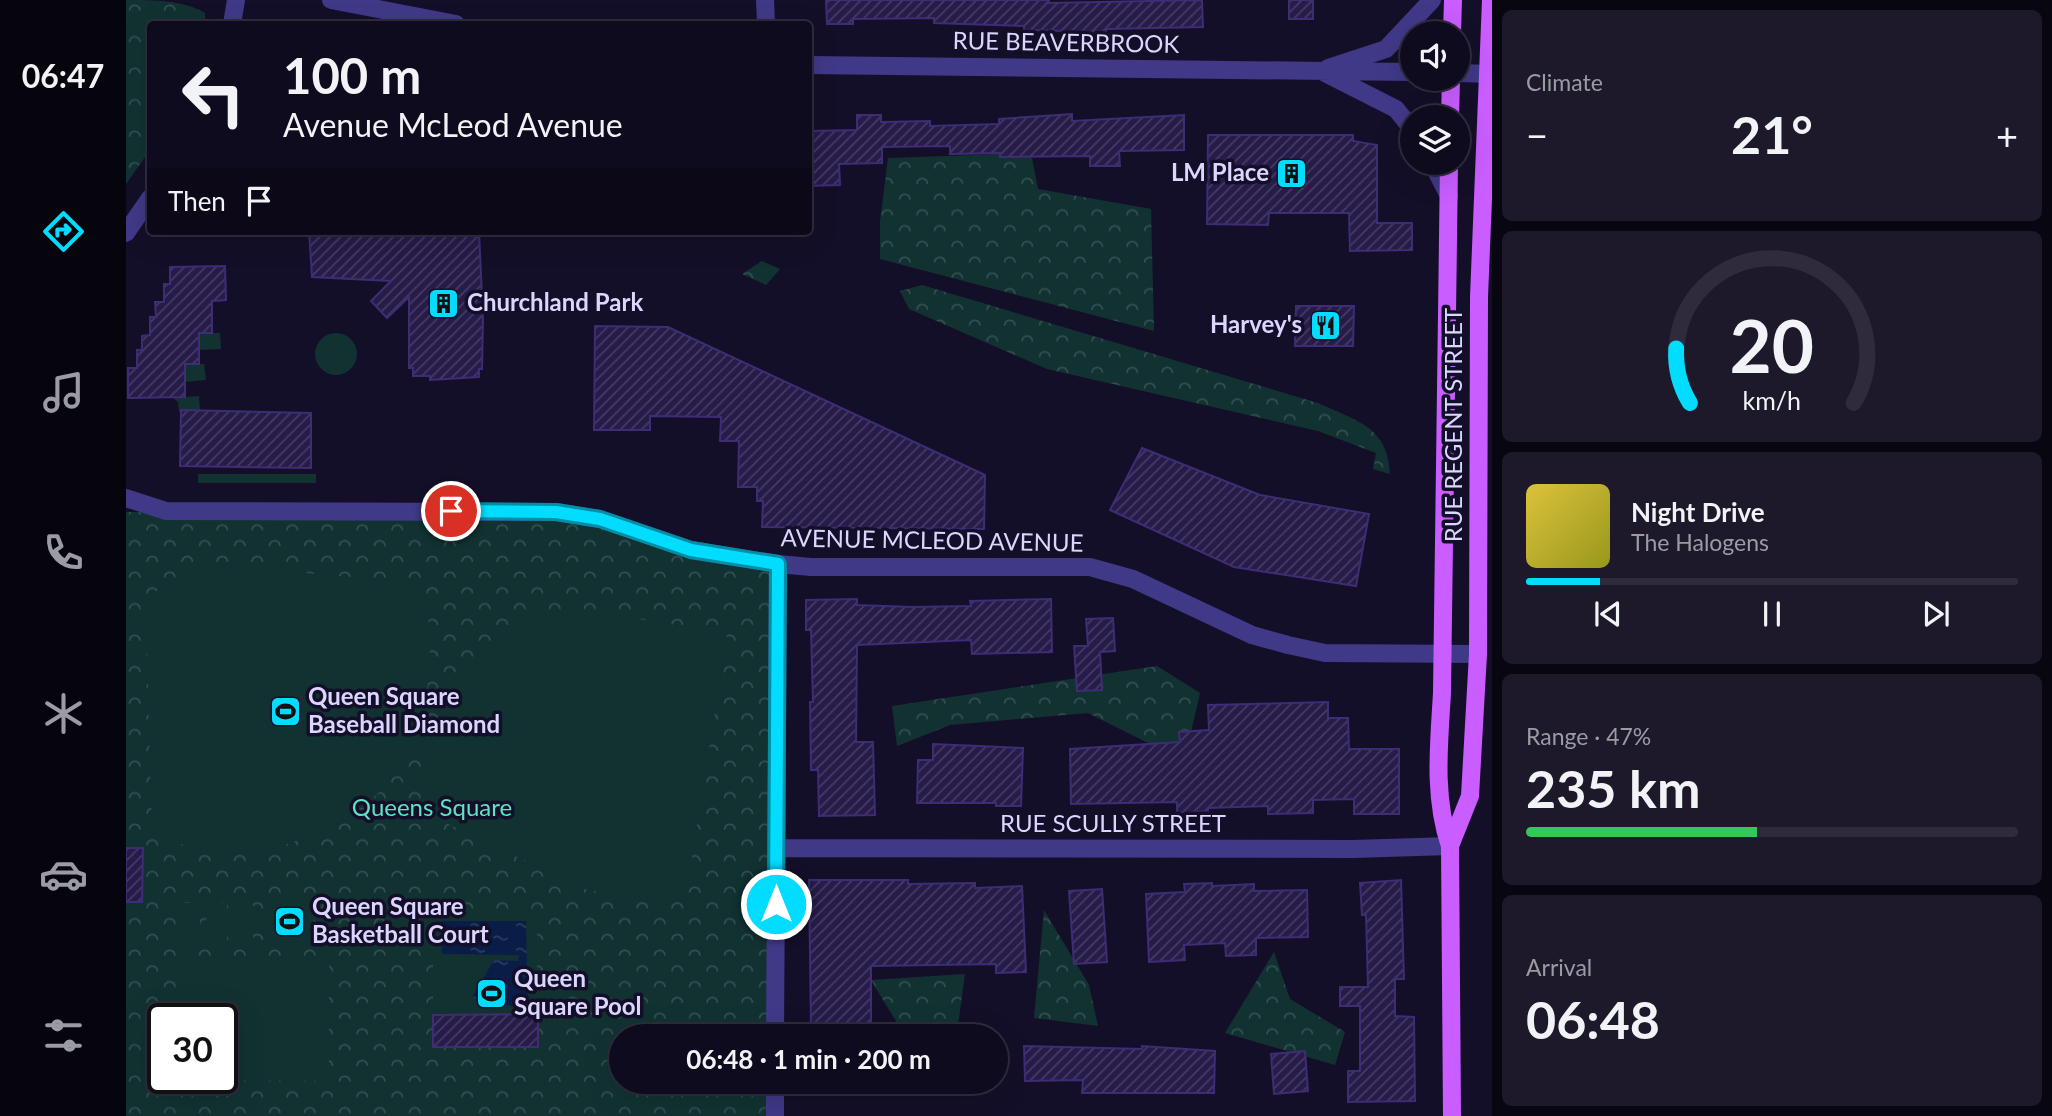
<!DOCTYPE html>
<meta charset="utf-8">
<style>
:root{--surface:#0f0b1e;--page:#1d192b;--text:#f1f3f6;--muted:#9b9ba4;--line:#2f2b3c;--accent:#02dcff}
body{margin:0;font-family:Lato,sans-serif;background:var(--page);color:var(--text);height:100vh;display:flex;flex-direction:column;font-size:26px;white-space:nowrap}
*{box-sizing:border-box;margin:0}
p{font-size:23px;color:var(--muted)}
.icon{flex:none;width:38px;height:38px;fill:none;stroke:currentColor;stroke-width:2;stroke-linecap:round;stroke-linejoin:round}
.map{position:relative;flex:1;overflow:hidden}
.panel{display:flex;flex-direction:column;gap:10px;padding:10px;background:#080610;width:560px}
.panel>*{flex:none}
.guide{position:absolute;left:21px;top:21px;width:665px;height:214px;border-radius:7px;box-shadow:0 7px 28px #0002,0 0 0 2px var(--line);background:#0f0b1e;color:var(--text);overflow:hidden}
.buttons{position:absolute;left:1274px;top:21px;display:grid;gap:14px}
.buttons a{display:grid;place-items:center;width:70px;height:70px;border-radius:50%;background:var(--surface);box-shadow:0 7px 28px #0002,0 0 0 2px var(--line);font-size:35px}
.speed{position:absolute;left:21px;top:1003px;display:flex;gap:14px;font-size:35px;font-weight:700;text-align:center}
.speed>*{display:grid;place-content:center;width:91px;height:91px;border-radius:50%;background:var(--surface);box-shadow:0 7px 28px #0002,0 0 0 2px var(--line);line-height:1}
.speed .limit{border:4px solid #111;border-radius:10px;background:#fff;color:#111}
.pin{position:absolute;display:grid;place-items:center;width:60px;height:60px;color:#fff;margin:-30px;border:4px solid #fff;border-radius:50%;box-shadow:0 2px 7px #0007}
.me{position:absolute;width:77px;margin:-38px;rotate:0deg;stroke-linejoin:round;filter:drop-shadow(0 0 5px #0008)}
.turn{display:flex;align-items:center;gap:24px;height:147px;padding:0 21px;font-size:32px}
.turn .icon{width:91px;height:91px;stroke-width:2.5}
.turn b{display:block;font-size:49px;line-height:60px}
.then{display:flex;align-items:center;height:66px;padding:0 21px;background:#0003;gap:14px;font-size:26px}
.big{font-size:52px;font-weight:700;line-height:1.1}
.panel .tile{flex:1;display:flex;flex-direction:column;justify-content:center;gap:10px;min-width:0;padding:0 24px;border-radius:10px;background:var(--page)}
.panel .dial{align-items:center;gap:0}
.dial svg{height:182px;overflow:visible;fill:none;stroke:var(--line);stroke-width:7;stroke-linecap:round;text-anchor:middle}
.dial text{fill:var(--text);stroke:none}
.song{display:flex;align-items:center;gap:21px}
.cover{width:84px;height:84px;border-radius:10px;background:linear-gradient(135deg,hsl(50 70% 55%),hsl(60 70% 35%))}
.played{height:7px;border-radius:4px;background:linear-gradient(90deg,var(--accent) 15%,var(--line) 15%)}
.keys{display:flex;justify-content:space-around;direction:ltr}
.heat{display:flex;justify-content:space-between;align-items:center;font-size:38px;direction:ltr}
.charge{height:10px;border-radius:5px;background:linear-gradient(90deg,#34c759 47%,var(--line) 0)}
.trip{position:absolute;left:483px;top:1024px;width:399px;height:70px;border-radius:35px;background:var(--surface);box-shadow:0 7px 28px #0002,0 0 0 2px var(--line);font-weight:700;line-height:70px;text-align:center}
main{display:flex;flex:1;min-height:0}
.tabs{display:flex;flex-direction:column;width:126px;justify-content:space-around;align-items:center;background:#06040c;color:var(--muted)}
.tabs .icon{width:49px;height:49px}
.tabs .selected{color:var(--accent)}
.tabs b{font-size:32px;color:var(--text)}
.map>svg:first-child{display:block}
.forest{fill:url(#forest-crowns);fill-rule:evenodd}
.garden{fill:#123232}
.water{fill:url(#water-ripples)}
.building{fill:url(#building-hatch);stroke:#3e2c75;stroke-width:2}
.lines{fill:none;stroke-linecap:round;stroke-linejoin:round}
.minor{stroke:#3f3988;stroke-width:18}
.tertiary{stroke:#3f3988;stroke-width:18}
.primary{stroke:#c95dff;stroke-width:18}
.route-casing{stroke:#018fa6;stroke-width:18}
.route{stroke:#02dcff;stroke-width:12}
.labels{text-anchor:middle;stroke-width:7;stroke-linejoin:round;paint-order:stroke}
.street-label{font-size:24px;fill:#dcd6ff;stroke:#140f28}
.poi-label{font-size:24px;font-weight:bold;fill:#dcd6ff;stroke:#140f28;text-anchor:start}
.park-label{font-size:24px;fill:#5ee2c7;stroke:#140f28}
</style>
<main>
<nav class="tabs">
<b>06:47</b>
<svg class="icon selected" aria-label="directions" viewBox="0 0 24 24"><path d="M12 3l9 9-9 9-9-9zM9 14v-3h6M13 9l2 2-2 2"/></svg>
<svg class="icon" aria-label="music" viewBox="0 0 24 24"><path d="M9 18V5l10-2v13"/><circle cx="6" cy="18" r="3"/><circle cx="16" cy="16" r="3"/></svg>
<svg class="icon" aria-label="phone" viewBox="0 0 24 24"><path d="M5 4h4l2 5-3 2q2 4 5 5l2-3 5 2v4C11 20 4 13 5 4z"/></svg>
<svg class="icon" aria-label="climate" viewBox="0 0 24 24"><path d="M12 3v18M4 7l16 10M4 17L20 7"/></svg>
<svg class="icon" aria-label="car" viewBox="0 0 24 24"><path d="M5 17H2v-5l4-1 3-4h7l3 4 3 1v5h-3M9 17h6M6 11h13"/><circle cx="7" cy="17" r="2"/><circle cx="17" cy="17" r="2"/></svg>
<svg class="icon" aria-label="filters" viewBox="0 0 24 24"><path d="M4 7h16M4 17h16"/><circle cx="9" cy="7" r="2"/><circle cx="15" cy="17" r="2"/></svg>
</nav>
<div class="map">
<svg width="1366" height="1116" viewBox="0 0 1366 1116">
<defs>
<pattern id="forest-crowns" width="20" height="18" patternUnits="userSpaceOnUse" patternTransform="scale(1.75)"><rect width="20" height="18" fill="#123232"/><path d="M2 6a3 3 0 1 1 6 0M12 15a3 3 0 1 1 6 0" fill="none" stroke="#344f51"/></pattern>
<pattern id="water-ripples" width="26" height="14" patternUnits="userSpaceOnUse" patternTransform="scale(1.75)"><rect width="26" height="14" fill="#091d47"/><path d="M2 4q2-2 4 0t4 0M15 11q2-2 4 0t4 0" fill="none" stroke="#2c3d63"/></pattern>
<pattern id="building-hatch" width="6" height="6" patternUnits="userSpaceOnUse" patternTransform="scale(1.75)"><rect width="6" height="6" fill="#261b49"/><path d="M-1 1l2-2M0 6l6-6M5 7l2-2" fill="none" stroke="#453b64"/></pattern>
</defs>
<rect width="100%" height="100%" fill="#140f28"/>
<!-- forest -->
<path class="forest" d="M0,0C28,0 57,0 79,13V24H24V150L0,184Z
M905,153L912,189L1025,209L1028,331L754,259V222L762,158Z
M636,261L654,269L640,285L616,274Z
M796,285L1192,403C1230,421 1262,426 1264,474L1247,469L1250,453L1192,431L921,369L783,309L774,291Z
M0,512H430L652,564L649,1036H495V1082H649V1116H0ZM37,1018H96V1078H37Z
M1031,666L1074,693L1063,741L1040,752L962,713L824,725L771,746L766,706Z
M918,910L963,985L972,1026L908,1018Z
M1148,952L1164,999L1219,1032L1209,1065L1099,1033Z
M839,974L832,1025L810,1036H779L745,980Z"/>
<!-- garden -->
<path class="garden" d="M189 354a21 21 0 1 1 42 0a21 21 0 1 1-42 0Z
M73,333H94L95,349L73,350Z
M59,364H78L80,380L59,382Z
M73,396L74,411L53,412L52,402L47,398Z
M72,474H190V483H72Z
M83,565L297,583C310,651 308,731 258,787C240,807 217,820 194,834L193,830C135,861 86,859 26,833L20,618L24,616L29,592L51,576Z
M472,612L601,634L560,895L542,905L459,889L299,813C295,793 292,773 299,754C312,713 350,650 387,627C408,615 449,614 472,612Z
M187,897L188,944L138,945L137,898Z
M101,902V947L80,948L81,903Z
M54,903H74V947H54Z
M107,903H127V948H107Z
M307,909H411V970L423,971V1022L412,1023V1047H307Z
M51,963H203V1081L51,1080L96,1078V1018H51Z"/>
<!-- water -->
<path class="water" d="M315,921H400L402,1010L346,997L368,960L392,961L393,955L316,954Z"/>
<!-- building -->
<path class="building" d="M700,0H923V3L1076,0L1077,27L980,29V32L898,30V26L808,23V18L727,19V24H701Z
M1163,0H1187V19H1163Z
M946,114V121L1058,115V150L993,151L994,166H964V156L874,157V153L824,154V146L756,147V163L713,164L714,185L682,186V131L731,130V115H755V122L804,121V126L873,124V119Z
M1082,135H1227V141L1251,145V223H1286V250L1224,251L1223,213H1143L1142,225L1081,224Z
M183,231H353L357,318L356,369H353V377L304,380V376H287V368H283V297L261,318L245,301L265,281L186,277Z
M99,266L100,300L86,301V333H73V364H59V397L2,398V368H11V350H16V336L24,335V317H30L29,302H38V284H44V267Z
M1170,306H1228L1227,346H1169Z
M469,326L542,327L859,475L858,529L636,527L637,501H631V487H612L613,441H594L595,417L524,416V430H468Z
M55,410L185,413V468L54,466Z
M1016,448L1134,495L1243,514L1230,586L1108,567L984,510Z
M731,599V605L786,607L845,606L844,601L925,599L926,652L846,654L845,640L731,645L730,742H747L749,815L693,816L692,770H685L684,702H687L685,630H680V600Z
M987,618L989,651L974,652L976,690L951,691L948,646H962L960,619Z
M1202,702V718H1222L1223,749H1273V814H1228V799L1187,800V813L1142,814V806L1082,808V811L1051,813V802L945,804L944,749L1054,742L1053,732L1083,730L1082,705Z
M807,744L897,748L895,806H870V803H791L792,760H807Z
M0,848H17L16,902H0Z
M683,880H782V884L849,883V888L896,886L900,972L870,973V964L745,966V1030L685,1029Z
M1275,880L1278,979H1269V1016L1288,1017L1289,1101L1222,1102V1071H1234V1006H1214V987H1242L1240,915H1236L1234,883Z
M1086,883V886L1128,884V891L1181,890L1182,937L1130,938V955L1100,956L1099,943L1058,945L1059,960L1023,962L1020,894L1059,892L1058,884Z
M976,889L981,962L948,964L943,891Z
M412,1014V1047H307V1015Z
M898,1046L1016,1049V1046L1089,1051L1088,1093H956L957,1080L899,1081Z
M1179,1051L1182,1091L1148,1094L1145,1054Z"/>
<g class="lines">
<!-- minor -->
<path class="minor" d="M639,0L640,24
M106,24L110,0
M0,233L24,198
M0,498L40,511L430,512L474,519L565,550L652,564L685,567H964L1007,579L1126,635L1162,645L1199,653L1352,654
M650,848L1227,849L1324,846
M649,1036L652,564
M649,1116V1082"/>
<!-- tertiary -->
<path class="tertiary" d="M205,0L330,24
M682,65L1286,72
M1202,68L1260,49L1306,0
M1199,73L1270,109L1286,129
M1332,73L1366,74
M1306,163L1323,196"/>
<!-- primary -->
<path class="primary" d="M1326,33L1327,0
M1324,117L1325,79
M1323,163L1316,693C1313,744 1307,797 1324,846L1326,1116
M1324,846L1344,796L1352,654L1353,297L1365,0"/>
</g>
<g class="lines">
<defs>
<path id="route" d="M325,511L430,512L474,519L565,550L652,564L650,904"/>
</defs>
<!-- route casing -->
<use href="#route" class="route-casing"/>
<!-- route -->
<use href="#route" class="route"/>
</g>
<!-- icons -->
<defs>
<symbol id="building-square" viewBox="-11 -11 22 22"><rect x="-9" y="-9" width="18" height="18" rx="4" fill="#02dcff" stroke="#140f28"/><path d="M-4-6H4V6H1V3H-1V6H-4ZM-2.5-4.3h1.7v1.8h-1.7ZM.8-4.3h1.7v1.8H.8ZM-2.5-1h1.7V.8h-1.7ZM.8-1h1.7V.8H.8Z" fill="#111"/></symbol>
<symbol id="restaurant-square" viewBox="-11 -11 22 22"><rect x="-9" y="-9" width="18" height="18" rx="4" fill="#02dcff" stroke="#140f28"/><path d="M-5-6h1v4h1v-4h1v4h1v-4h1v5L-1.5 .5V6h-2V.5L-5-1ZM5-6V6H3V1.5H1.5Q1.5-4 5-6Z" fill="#111"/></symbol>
<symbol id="stadium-square" viewBox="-11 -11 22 22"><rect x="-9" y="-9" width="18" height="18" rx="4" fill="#02dcff" stroke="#140f28"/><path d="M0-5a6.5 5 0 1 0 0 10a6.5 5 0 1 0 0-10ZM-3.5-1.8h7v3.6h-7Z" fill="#111"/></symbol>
</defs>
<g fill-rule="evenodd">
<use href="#building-square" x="1148" y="156" width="35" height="35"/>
<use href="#building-square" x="300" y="286" width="35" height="35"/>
<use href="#restaurant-square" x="1182" y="308" width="35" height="35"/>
<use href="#stadium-square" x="142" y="694" width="35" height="35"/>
<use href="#stadium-square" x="146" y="904" width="35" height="35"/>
<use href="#stadium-square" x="348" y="976" width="35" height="35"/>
</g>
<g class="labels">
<!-- street labels -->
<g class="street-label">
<text transform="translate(940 43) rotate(1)" y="8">RUE BEAVERBROOK</text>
<text transform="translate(1328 425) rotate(-90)" y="8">RUE REGENT STREET</text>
<text transform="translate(806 541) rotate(1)" y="8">AVENUE MCLEOD AVENUE</text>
<text x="987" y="832">RUE SCULLY STREET</text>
</g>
<!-- poi labels -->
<g class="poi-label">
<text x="1143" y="181" text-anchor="end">LM Place</text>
<text x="341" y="311">Churchland Park</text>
<text x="1176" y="333" text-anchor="end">Harvey's</text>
<text x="182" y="705">Queen Square<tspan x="182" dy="28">Baseball Diamond</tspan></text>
<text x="186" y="915">Queen Square<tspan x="186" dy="28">Basketball Court</tspan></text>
<text x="388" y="987">Queen<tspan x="388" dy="28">Square Pool</tspan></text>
</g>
<!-- park labels -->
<g class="park-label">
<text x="306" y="816">Queens Square</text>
</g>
</g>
</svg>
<div class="buttons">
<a><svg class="icon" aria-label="sound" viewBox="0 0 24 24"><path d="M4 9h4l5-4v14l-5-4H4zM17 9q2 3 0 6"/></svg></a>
<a><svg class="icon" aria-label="layers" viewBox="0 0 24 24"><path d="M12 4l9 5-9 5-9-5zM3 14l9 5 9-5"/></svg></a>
</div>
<div class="speed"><div class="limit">30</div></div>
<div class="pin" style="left:325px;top:511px;background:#d93025"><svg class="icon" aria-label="arrive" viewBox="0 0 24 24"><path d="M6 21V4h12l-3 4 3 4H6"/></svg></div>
<svg class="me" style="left:650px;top:904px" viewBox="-20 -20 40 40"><circle r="17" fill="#02dcff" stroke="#fff" stroke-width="3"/><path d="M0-11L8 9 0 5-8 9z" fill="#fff"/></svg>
<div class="trip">06:48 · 1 min · 200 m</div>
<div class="guide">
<div class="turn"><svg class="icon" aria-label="left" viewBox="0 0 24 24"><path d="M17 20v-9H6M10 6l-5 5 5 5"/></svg><div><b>100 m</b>Avenue McLeod Avenue</div></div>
<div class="then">Then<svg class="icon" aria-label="arrive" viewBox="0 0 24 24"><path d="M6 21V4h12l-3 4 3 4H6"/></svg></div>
</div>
</div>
<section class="panel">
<div class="tile"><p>Climate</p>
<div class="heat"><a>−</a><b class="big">21°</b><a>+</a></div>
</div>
<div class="tile dial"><svg viewBox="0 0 100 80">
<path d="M14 69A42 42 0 1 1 86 69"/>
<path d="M14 69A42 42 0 0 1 8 45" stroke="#02dcff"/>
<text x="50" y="56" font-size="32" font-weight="700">20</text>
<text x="50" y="72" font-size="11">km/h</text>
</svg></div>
<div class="tile">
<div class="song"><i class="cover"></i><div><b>Night Drive</b><p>The Halogens</p></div></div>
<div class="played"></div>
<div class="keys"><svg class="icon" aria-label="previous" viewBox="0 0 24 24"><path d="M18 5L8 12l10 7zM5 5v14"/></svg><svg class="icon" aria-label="pause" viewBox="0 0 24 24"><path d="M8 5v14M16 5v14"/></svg><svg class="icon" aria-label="next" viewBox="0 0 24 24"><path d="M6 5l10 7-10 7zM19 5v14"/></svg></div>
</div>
<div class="tile"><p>Range · 47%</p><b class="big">235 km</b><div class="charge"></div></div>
<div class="tile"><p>Arrival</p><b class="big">06:48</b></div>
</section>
</main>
